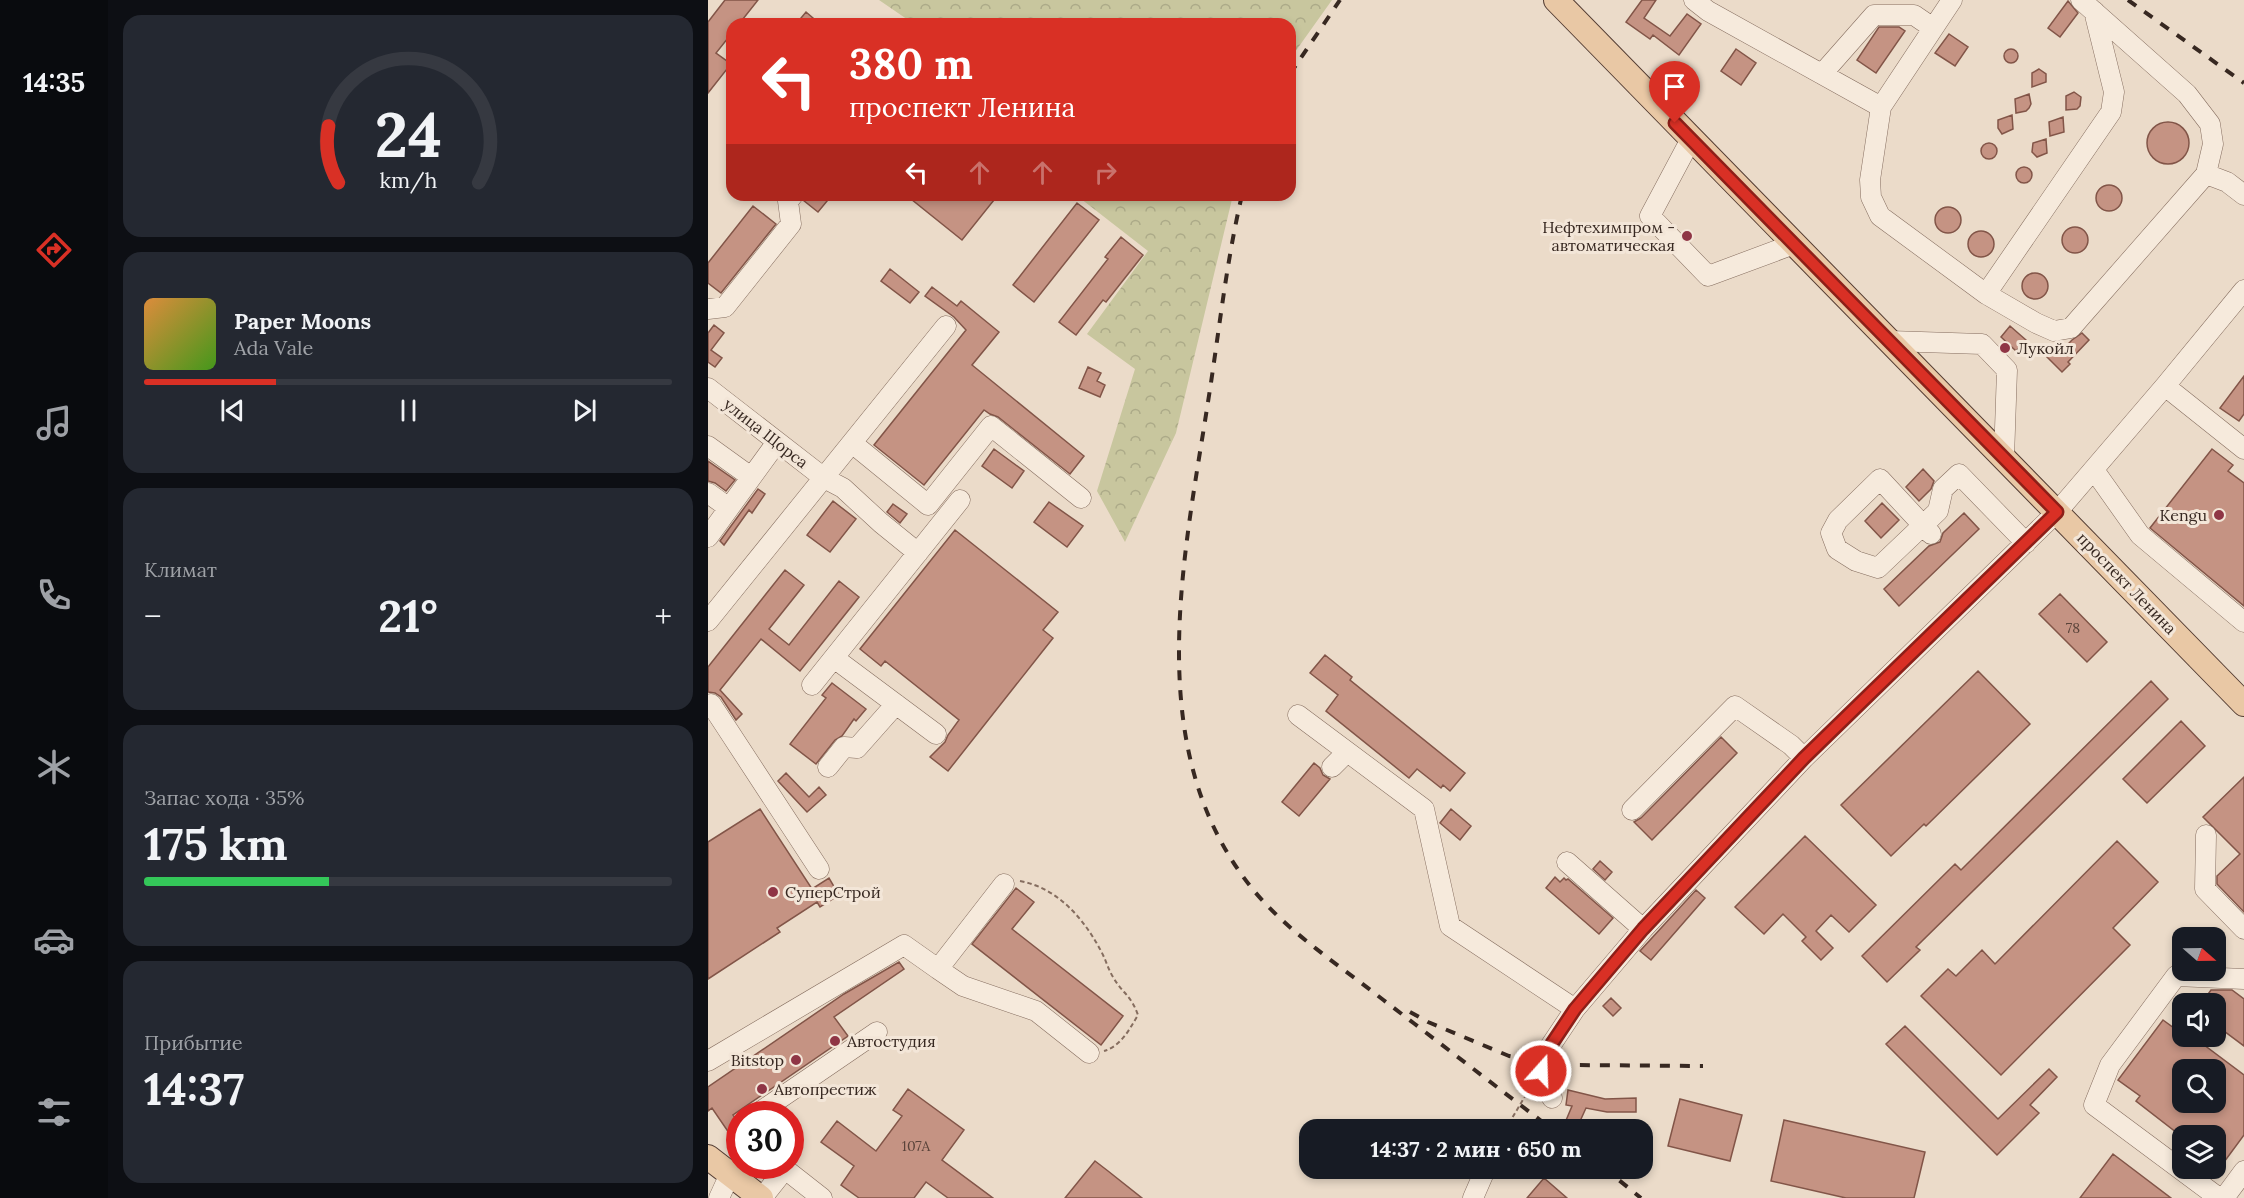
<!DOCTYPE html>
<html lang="ru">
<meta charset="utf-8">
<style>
:root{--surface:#171b24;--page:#242831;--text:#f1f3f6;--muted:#9ea1a6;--line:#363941;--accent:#d93025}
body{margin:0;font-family:Lora,serif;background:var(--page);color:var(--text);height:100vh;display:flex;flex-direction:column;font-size:22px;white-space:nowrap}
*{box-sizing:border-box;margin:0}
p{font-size:20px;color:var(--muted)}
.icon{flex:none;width:33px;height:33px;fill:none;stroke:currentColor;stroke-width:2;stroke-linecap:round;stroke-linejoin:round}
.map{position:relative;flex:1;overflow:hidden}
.details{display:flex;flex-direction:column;gap:15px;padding:15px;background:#0d0f14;width:600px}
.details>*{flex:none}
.guide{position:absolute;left:18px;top:18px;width:570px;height:183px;border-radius:18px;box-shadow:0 3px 9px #0003;background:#d93025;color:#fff;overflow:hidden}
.needle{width:39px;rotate:110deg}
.fabs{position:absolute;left:1464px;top:927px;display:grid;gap:12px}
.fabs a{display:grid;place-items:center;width:54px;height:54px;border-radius:12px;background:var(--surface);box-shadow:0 3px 9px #0003;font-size:30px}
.speed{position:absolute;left:18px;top:1101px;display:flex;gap:12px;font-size:30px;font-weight:700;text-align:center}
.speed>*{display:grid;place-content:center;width:78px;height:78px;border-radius:50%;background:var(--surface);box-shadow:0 3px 9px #0003;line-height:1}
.speed .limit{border:9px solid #d22;background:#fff;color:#111}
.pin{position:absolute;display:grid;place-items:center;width:51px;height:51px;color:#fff;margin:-62px -26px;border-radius:50% 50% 50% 0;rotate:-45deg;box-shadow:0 0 6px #0007}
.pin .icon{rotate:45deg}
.me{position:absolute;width:66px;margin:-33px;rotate:20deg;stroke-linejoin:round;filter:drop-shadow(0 0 4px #0008)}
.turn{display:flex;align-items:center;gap:21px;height:126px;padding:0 24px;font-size:27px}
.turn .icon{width:78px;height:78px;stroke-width:2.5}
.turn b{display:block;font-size:42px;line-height:51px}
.lanes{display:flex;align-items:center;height:57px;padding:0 24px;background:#0003;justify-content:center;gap:30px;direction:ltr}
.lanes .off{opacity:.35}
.big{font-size:45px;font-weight:700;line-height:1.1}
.details .widget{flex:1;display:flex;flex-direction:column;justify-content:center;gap:9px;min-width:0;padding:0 21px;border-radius:18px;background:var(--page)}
.details .dial{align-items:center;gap:0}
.dial svg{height:156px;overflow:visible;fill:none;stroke:var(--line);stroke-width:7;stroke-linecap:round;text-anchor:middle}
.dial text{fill:var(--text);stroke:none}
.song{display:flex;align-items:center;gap:18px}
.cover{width:72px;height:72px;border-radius:9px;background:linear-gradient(135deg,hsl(30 70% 55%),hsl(100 70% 35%))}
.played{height:6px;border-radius:3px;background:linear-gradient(90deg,var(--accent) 25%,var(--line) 25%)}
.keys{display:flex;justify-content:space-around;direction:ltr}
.heat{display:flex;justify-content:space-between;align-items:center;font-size:33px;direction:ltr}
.charge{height:9px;border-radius:4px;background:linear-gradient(90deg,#34c759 35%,var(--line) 0)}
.trip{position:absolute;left:591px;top:1119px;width:354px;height:60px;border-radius:18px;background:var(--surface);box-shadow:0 3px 9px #0003;font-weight:700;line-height:60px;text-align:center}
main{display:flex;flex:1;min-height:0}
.tabs{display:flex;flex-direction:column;width:108px;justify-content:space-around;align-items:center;background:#090b0e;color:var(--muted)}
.tabs .icon{width:42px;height:42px}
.tabs .current{color:var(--accent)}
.tabs b{font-size:27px;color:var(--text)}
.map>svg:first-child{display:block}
.forest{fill:url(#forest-crowns)}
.building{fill:#c59383;stroke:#825548;stroke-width:1.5;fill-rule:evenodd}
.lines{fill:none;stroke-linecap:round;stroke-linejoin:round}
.minor-casing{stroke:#856d5f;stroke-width:21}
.major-casing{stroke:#543d33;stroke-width:26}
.path{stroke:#856d5f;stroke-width:2;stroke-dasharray:4.5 3;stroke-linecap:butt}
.minor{stroke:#f6eadc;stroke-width:20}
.major{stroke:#e9c8a5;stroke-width:24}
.rail{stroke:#372821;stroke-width:4;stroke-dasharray:10 10;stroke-linecap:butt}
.route-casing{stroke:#8d1f18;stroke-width:15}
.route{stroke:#d93025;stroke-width:10}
.poi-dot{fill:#8f3545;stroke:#f3e6d8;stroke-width:2}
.labels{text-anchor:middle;stroke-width:6;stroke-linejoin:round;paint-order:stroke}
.number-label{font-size:14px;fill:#5a433a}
.poi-label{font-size:16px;fill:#372821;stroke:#f3e6d8;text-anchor:start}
.street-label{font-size:16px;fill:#372821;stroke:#f3e6d8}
</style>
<main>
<nav class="tabs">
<b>14:35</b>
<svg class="icon current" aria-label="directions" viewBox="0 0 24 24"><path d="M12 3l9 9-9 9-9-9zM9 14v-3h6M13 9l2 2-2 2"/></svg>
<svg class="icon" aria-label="music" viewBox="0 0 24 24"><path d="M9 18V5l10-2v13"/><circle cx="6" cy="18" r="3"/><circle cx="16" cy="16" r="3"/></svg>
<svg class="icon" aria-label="phone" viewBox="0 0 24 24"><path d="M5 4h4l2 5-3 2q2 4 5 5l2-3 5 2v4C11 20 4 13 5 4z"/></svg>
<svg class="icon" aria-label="climate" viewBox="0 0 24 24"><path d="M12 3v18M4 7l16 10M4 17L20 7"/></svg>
<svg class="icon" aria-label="car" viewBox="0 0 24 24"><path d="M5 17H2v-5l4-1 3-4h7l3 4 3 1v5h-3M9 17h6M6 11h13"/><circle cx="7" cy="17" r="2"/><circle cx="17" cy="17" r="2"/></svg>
<svg class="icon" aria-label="filters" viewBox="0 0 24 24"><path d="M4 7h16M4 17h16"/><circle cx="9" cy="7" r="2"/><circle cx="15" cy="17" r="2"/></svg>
</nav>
<section class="details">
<div class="widget dial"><svg viewBox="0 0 100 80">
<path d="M14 69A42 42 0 1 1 86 69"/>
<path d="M14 69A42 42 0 0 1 9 40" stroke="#d93025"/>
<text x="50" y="56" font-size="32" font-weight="700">24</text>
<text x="50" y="72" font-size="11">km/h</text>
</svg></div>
<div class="widget">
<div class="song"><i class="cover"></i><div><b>Paper Moons</b><p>Ada Vale</p></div></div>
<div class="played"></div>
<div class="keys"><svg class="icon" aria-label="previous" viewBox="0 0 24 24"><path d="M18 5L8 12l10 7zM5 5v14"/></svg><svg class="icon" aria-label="pause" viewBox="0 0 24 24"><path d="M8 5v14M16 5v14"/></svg><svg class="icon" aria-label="next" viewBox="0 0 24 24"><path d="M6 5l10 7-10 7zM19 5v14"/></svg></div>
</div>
<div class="widget"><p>Климат</p>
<div class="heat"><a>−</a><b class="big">21°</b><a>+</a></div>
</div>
<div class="widget"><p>Запас хода · 35%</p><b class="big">175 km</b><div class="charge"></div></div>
<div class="widget"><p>Прибытие</p><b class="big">14:37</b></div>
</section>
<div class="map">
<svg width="1536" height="1198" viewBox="0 0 1536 1198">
<defs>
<pattern id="forest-crowns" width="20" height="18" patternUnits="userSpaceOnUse" patternTransform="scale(1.5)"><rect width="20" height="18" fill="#c8c69e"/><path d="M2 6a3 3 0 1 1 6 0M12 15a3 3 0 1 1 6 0" fill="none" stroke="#acaa88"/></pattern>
</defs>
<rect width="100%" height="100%" fill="#ebdbc9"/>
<!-- forest -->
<path class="forest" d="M171,0H624L582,59V24H206Z
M368,195H525L468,433L417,542L389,491L427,369L379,334L440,251Z"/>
<!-- building -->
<path class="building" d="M17,0H50L31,24H24V33L8,53L23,64L0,93V22Z
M934,0H948L936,18L962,36L979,14L993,24L971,55L945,35L942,39L918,22Z
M1360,1L1370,13L1352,37L1340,28Z
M98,12L112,24H88Z
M1171,27H1191L1197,31L1168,73L1149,60Z
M1241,34L1260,47L1247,66L1227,53Z
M1028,49L1048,63L1033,85L1013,71Z
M1296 56a7 7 0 1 1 14 0a7 7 0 1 1-14 0Z
M1331,69L1338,74V82L1324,87V73Z
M1366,92L1373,97L1372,106L1369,109L1358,110V96Z
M1321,94L1323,104L1321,108L1318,111L1308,113L1307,99Z
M1304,115L1305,129L1294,134L1290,128V120Z
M1355,117L1356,132L1342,136L1341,122Z
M1439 143a21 21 0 1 1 42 0a21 21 0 1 1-42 0Z
M1338,139L1339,153L1329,157L1324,152L1325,143Z
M1273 151a8 8 0 1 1 16 0a8 8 0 1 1-16 0Z
M1308 175a8 8 0 1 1 16 0a8 8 0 1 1-16 0Z
M1388 198a13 13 0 1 1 26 0a13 13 0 1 1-26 0Z
M97,195H124L110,212L95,200Z
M198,195H290L254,240Z
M369,203L391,220L326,302L305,285Z
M45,206L68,224L13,293L0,283V263Z
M1227 220a13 13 0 1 1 26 0a13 13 0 1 1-26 0Z
M1354 240a13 13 0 1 1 26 0a13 13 0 1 1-26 0Z
M1260 244a13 13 0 1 1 26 0a13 13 0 1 1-26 0Z
M413,237L435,255L398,302L395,300L368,335L351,322L400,259L397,257Z
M182,269L211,292L202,303L173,281Z
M1314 286a13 13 0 1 1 26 0a13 13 0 1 1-26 0Z
M224,287L249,306L253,301L291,332L264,365L376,456L362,474L290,417L282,414L276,410L216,485L166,445L258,330L246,317L217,296Z
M6,325L16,333L3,350L14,358L7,367L0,362V333Z
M1302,326L1318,340L1308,351L1293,337Z
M1374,333L1381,340L1360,362L1362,364L1354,372L1339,357L1347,349L1351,353L1364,340Z
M380,367L393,373L389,381L397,385L392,397L371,388Z
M1536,376V414L1531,421L1512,408Z
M286,449L316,471L304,488L274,466Z
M1504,449L1525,465L1520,471L1536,483V606L1442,528Z
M0,461L27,480L18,491L7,483L0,481Z
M1215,469L1226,481L1223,489L1211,501L1198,487Z
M50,489L57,494L44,513L41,510L16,545L12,541Z
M125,501L148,519L122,552L99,535Z
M341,502L375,526L359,547L326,522Z
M1174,503L1191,520L1173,538L1157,521Z
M185,504L199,514L192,523L179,512Z
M1256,513L1271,529L1191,606L1176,589L1221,546L1232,542L1235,533Z
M247,530L350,612L335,630L345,638L240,771L222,757L237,742L240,735L251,720L177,661L173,666L152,649Z
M77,570L96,585L61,629L81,645L131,581L151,597L92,671L53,639L12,690L34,714L28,720L13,697L7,693L0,692V667Z
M1352,594L1399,642L1379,662L1331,614Z
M617,655L644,677L642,680L757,773L742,791L735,785L733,788L709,769L701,778L618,711L630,695L602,673Z
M1270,671L1322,724L1218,826L1216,824L1183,856L1133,805Z
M1443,681L1460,699L1208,947L1212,950L1179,982L1154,956L1247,864L1253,870Z
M124,683L158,709L148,721L146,719L134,736L127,740L108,764L82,744L118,698L114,695Z
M1473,721L1497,746L1439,803L1415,779Z
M1013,737L1029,753L944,840L926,822L933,818Z
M606,763L612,768L615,775L622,779L591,816L574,802Z
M78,773L101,797L111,787L118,795L99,812L70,781Z
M1536,777V912L1509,884V876L1532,854L1495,817Z
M52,809L104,889L121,878L131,895L112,907L109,902L69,928L72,932L0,979V842Z
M743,809L763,826L752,840L732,823Z
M1097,836L1168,905L1141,932L1123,915L1108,931L1125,948L1113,960L1094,941L1098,937L1075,914L1056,934L1027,907Z
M1409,841L1450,882L1405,928L1422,945L1293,1075L1213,996L1240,969L1248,976L1274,950L1287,964Z
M892,861L904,872L897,880L885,869Z
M847,877L852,882L856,878L858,880L860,879L905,918L891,934L838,888Z
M308,888L326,902L304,929L415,1016L393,1045L264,944Z
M988,890L997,898L943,960L932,951Z
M191,962L196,969L126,1017L140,1036L25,1115L32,1124V1149L4,1108L0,1111V1087L136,994Z
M1503,990H1524L1536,999V1046L1508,1025V1004H1493Z
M903,998L913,1008L905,1016L895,1006Z
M1455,1020L1474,1034V1036H1484L1536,1075V1135L1508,1173V1136H1473L1428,1101L1432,1096L1410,1080ZM1474,1070H1508V1102H1474Z
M1197,1026L1290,1119L1341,1069L1349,1077L1322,1105L1331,1113L1289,1155L1178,1044Z
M200,1089L256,1130L234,1160L285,1198H240L218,1182L206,1198H151L133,1185L146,1166L113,1142L129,1121L168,1151L194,1116L185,1110Z
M860,1090L897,1099L928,1098V1112H899L878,1108L868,1130H854L864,1106L858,1105Z
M972,1099L1034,1115L1022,1161L960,1146Z
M1076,1120L1217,1152L1206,1198H1138L1063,1181Z
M1405,1154L1463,1198H1372Z
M387,1161L400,1171L434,1198H357Z
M836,1178L859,1198H819Z"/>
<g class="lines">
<defs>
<path id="minor" d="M986,0L1000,11L1173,107
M1244,0L1173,107L1162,180L1163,197L1172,216L1278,294L1328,323L1346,331L1363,328L1498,174L1505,144L1502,124L1479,94L1373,0
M1114,74L1166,15H1206L1225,28
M983,139L942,216L1000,276L1086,244
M1498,174L1519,182L1536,195
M1278,294L1403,112L1406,92L1386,11
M0,309L17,307L83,224L80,201L85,195
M1182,341L1274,344L1299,370L1296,458
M1457,386L1536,449
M0,388L116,478L135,488L173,523L210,553
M144,443L220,505L283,426L373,498
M0,446L43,477
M1386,470L1432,535L1536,622
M0,493L21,508
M1223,534L1172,479L1130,520L1123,533L1129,549L1148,561L1170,568L1230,511L1235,489L1251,474L1318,543
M0,537L69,442
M0,621L238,326
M126,658L228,734
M104,685L252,500
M0,707L3,704L111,869
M590,715L716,809L742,926L867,1009
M120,767L136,747L149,748L188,704
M624,767L639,752
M924,810L1027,706L1083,745L1096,758
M1498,835L1497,889L1536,929
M859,862L935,929
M230,969L255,986L328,1011L381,1053
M0,1061L196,945L230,969L296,884
M844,1098L833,1071L835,1057L867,1009L935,929L1096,758L1349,512L1457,386L1536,290
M49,1114L169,1032
M77,1169L114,1198
M11,1198L22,1174
M54,1198L77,1169L76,1166
M765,1198L778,1168
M1511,1198L1386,1105L1402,1065L1468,976L1536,979
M1516,1198L1536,1171"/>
<path id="major" d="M848,0L1536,704
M0,1157L53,1198"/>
</defs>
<!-- minor casing -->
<use href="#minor" class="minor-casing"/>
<!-- major casing -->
<use href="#major" class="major-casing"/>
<!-- path -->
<path class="path" d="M312,881C350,888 376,919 393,951C398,960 400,969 405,977C414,993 423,995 430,1015C421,1030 413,1046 396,1051
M797,1130L822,1088"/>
<!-- minor -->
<use href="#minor" class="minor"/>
<!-- major -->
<use href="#major" class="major"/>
<!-- rail -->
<path class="rail" d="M1420,0L1536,83
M582,74L632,0
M534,195C518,263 511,333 500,402C475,563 432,753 547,892C580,931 625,961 665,992C725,1038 785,1084 845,1130
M702,1012L720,1022L801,1056L836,1062L864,1065L995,1066
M896,1168L933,1198"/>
</g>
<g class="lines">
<defs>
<path id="route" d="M833,1071L835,1057L867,1009L935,929L1096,758L1349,512L967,123"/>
</defs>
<!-- route casing -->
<use href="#route" class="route-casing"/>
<!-- route -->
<use href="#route" class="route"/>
</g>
<!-- markers -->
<g class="poi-dot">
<circle cx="979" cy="236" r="6"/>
<circle cx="1297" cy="348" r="6"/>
<circle cx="1511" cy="515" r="6"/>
<circle cx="65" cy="892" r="6"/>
<circle cx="127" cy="1041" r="6"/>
<circle cx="88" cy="1060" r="6"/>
<circle cx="54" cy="1089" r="6"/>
</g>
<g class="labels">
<!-- number labels -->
<g class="number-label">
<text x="1365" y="633">78</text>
<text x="208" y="1151">107А</text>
</g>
<!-- poi labels -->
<g class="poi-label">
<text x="967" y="233" text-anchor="end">Нефтехимпром -<tspan x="967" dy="18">автоматическая</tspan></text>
<text x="1309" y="354">Лукойл</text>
<text x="1499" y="521" text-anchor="end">Kengu</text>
<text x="77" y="898">СуперСтрой</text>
<text x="139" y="1047">Автостудия</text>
<text x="76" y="1066" text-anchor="end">Bitstop</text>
<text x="66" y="1095">Автопрестиж</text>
</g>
<!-- street labels -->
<g class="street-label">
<text transform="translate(58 433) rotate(38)" y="6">улица Щорса</text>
<text transform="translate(1419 583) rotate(46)" y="6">проспект Ленина</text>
</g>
</g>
</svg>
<div class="fabs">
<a><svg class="needle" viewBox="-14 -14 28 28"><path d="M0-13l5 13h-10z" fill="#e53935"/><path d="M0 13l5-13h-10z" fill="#9ea1a6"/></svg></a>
<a><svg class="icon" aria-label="sound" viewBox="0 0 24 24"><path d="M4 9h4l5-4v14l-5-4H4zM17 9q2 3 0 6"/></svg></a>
<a><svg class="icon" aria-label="search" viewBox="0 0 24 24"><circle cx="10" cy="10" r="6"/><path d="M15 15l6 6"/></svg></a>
<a><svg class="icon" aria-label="layers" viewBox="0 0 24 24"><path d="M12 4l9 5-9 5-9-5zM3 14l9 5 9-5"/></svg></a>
</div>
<div class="speed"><div class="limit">30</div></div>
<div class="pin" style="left:967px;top:123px;background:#d93025"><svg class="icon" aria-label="arrive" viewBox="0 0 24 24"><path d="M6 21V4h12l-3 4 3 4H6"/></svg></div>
<svg class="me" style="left:833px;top:1071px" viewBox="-20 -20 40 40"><circle r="17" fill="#d93025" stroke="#fff" stroke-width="3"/><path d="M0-11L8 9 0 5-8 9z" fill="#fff"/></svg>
<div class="trip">14:37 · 2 мин · 650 m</div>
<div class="guide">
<div class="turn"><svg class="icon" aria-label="left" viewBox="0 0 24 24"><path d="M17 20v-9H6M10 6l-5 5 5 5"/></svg><div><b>380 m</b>проспект Ленина</div></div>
<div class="lanes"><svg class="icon" aria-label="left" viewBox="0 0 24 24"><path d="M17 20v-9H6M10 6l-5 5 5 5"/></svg><svg class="icon off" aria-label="ahead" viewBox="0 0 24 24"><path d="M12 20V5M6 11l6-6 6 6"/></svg><svg class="icon off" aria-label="ahead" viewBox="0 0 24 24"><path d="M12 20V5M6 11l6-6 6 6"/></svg><svg class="icon off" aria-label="right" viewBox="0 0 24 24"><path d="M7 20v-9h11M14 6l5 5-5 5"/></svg></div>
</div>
</div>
</main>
